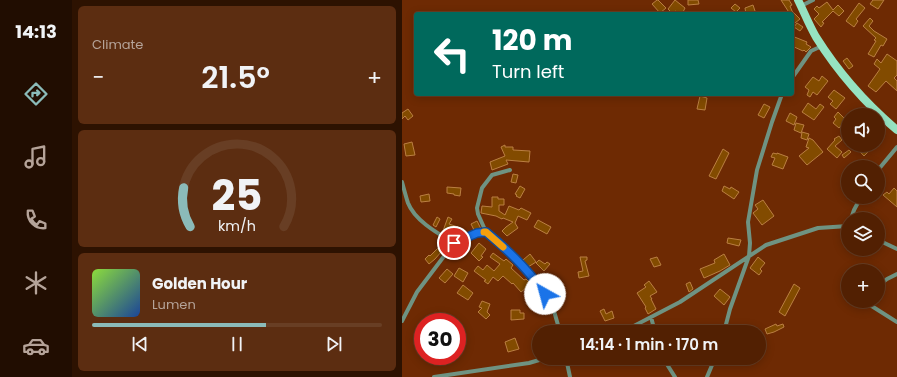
<!DOCTYPE html>
<meta charset="utf-8">
<style>
:root{--surface:#522002;--page:#5c2d11;--text:#f1f3f6;--muted:#b5a399;--line:#683e24;--accent:#8bbbb9}
body{margin:0;font-family:Poppins,sans-serif;background:var(--page);color:var(--text);height:100vh;display:flex;flex-direction:column;font-size:15px;white-space:nowrap}
*{box-sizing:border-box;margin:0}
p{font-size:13px;color:var(--muted)}
.icon{flex:none;width:22px;height:22px;fill:none;stroke:currentColor;stroke-width:2;stroke-linecap:round;stroke-linejoin:round}
.map{position:relative;flex:1;overflow:hidden}
.details{display:flex;flex-direction:column;gap:6px;padding:6px;background:#2d1201;width:330px}
.details>*{flex:none}
.top-card{position:absolute;left:12px;top:12px;width:380px;height:84px;border-radius:4px;box-shadow:0 2px 10px #0003,0 0 0 1px var(--line);background:#00695c;color:#fff;overflow:hidden}
.controls{position:absolute;left:439px;top:108px;display:grid;gap:8px}
.controls a{display:grid;place-items:center;width:44px;height:44px;border-radius:50%;background:var(--surface);box-shadow:0 2px 10px #0003,0 0 0 1px var(--line);font-size:20px}
.speed{position:absolute;left:12px;top:313px;display:flex;gap:8px;font-size:20px;font-weight:700;text-align:center}
.speed>*{display:grid;place-content:center;width:52px;height:52px;border-radius:50%;background:var(--surface);box-shadow:0 2px 10px #0003,0 0 0 1px var(--line);line-height:1}
.speed .limit{border:6px solid #d22;background:#fff;color:#111}
.pin{position:absolute;display:grid;place-items:center;width:34px;height:34px;color:#fff;margin:-17px;border:2px solid #fff;border-radius:50%;box-shadow:0 1px 4px #0007}
.me{position:absolute;width:44px;margin:-22px;rotate:322deg;stroke-linejoin:round;filter:drop-shadow(0 0 3px #0008)}
.turn{display:flex;align-items:center;gap:14px;height:84px;padding:0 12px;font-size:18px}
.turn .icon{width:52px;height:52px;stroke-width:2.5}
.turn b{display:block;font-size:28px;line-height:34px}
.big{font-size:30px;font-weight:600;line-height:1.1}
.details .card{flex:1;display:flex;flex-direction:column;justify-content:center;gap:6px;min-width:0;padding:0 14px;border-radius:6px;background:var(--page)}
.details .dial{align-items:center;gap:0}
.dial svg{height:104px;overflow:visible;fill:none;stroke:var(--line);stroke-width:7;stroke-linecap:round;text-anchor:middle}
.dial text{fill:var(--text);stroke:none}
.song{display:flex;align-items:center;gap:12px}
.cover{width:48px;height:48px;border-radius:6px;background:linear-gradient(135deg,hsl(90 70% 55%),hsl(220 70% 35%))}
.played{height:4px;border-radius:2px;background:linear-gradient(90deg,var(--accent) 60%,var(--line) 60%)}
.keys{display:flex;justify-content:space-around;direction:ltr}
.heat{display:flex;justify-content:space-between;align-items:center;font-size:22px;direction:ltr}
.trip{position:absolute;left:130px;top:325px;width:234px;height:40px;border-radius:20px;background:var(--surface);box-shadow:0 2px 10px #0003,0 0 0 1px var(--line);font-weight:600;line-height:40px;text-align:center}
main{display:flex;flex:1;min-height:0}
.menu{display:flex;flex-direction:column;width:72px;justify-content:space-around;align-items:center;background:#210d01;color:var(--muted)}
.menu .icon{width:28px;height:28px}
.menu .active{color:var(--accent)}
.menu b{font-size:18px;color:var(--text)}
.map>svg:first-child{display:block}
.building{fill:#824b00;stroke:#ba7f42}
.lines{fill:none;stroke-linecap:round;stroke-linejoin:round}
.street{stroke:#6f9382;stroke-width:4}
.primary{stroke:#96e3c1;stroke-width:8}
.route-casing{stroke:#114b97;stroke-width:10}
.route{stroke:#1a73e8;stroke-width:7}
.slow{stroke:#f59e0b;stroke-width:7}
</style>
<main>
<nav class="menu">
<b>14:13</b>
<svg class="icon active" aria-label="directions" viewBox="0 0 24 24"><path d="M12 3l9 9-9 9-9-9zM9 14v-3h6M13 9l2 2-2 2"/></svg>
<svg class="icon" aria-label="music" viewBox="0 0 24 24"><path d="M9 18V5l10-2v13"/><circle cx="6" cy="18" r="3"/><circle cx="16" cy="16" r="3"/></svg>
<svg class="icon" aria-label="phone" viewBox="0 0 24 24"><path d="M5 4h4l2 5-3 2q2 4 5 5l2-3 5 2v4C11 20 4 13 5 4z"/></svg>
<svg class="icon" aria-label="climate" viewBox="0 0 24 24"><path d="M12 3v18M4 7l16 10M4 17L20 7"/></svg>
<svg class="icon" aria-label="car" viewBox="0 0 24 24"><path d="M5 17H2v-5l4-1 3-4h7l3 4 3 1v5h-3M9 17h6M6 11h13"/><circle cx="7" cy="17" r="2"/><circle cx="17" cy="17" r="2"/></svg>
</nav>
<section class="details">
<div class="card"><p>Climate</p>
<div class="heat"><a>−</a><b class="big">21.5°</b><a>+</a></div>
</div>
<div class="card dial"><svg viewBox="0 0 100 80">
<path d="M14 69A42 42 0 1 1 86 69"/>
<path d="M14 69A42 42 0 0 1 9 39" stroke="#8bbbb9"/>
<text x="50" y="56" font-size="32" font-weight="700">25</text>
<text x="50" y="72" font-size="11">km/h</text>
</svg></div>
<div class="card">
<div class="song"><i class="cover"></i><div><b>Golden Hour</b><p>Lumen</p></div></div>
<div class="played"></div>
<div class="keys"><svg class="icon" aria-label="previous" viewBox="0 0 24 24"><path d="M18 5L8 12l10 7zM5 5v14"/></svg><svg class="icon" aria-label="pause" viewBox="0 0 24 24"><path d="M8 5v14M16 5v14"/></svg><svg class="icon" aria-label="next" viewBox="0 0 24 24"><path d="M6 5l10 7-10 7zM19 5v14"/></svg></div>
</div>
</section>
<div class="map">
<svg width="495" height="377" viewBox="0 0 495 377">
<rect width="100%" height="100%" fill="#6e2a03"/>
<!-- building -->
<path class="building" d="M255,0H256L264,8L258,13L250,4Z
M273,0L283,8L280,14L273,11L271,14L266,9Z
M286,0H296L297,4L286,5Z
M379,0H387L390,5L388,6L390,11L398,19L393,23L390,19V14H388Z
M471,0H482L476,9L468,4Z
M425,2L431,10L436,5L442,11L437,16L431,11L420,22L422,23L419,27L412,19L417,14L412,9L415,6L417,8Z
M457,3L463,8L454,19L456,21L452,27L444,21Z
M333,4L338,8L334,12L329,8Z
M351,5L354,14H344L343,8Z
M468,18L471,21L467,26L472,31L485,39L481,46L479,45L472,57L466,54L474,41L472,40L474,38L461,26Z
M395,23L401,27L398,31L392,27Z
M390,36L405,42L404,44L409,47L404,52L402,50L401,51L390,46Z
M485,54L495,61V75L492,78L495,81V91L484,81L474,92L466,86L478,69L472,64L475,59L479,63Z
M445,58L451,66L447,69L441,61Z
M420,76L426,81L415,95L411,92L408,97L405,95L407,90L403,87L411,77L417,81Z
M432,90L443,98L434,109L428,104L431,101L426,97Z
M298,96L305,98L303,110L295,109Z
M406,103L414,109L418,104L422,107L412,120L400,112Z
M362,104L368,107L362,118L356,115Z
M6,109L11,116L6,120L3,116L0,119V113Z
M436,112L444,120L437,128L431,123L434,119L432,117Z
M388,113L395,117L392,125L384,121Z
M394,123L402,125L399,133L392,130Z
M400,132L407,134L405,140L399,138Z
M437,136L440,140L433,146L440,152L435,158L425,149L433,140L432,139Z
M407,138L411,140L421,152L405,165L397,156L407,148L404,147Z
M10,142L13,155L4,156L2,144Z
M103,145V147H111V150L128,151L127,162L104,160L106,164L90,170L88,162L103,156L99,147Z
M452,145H469L471,147L462,156Z
M321,149L327,153L314,179L307,176Z
M447,150L449,152L442,158L440,155Z
M371,153L375,154V153L386,157L381,169L370,165L373,158L369,157Z
M111,174L116,175L114,183L109,182Z
M442,184L446,187V193L439,187Z
M118,186L123,189L118,198L114,196L115,195L113,194Z
M322,186L328,189L329,187L337,192L332,199L320,191Z
M45,187L59,188L58,196L52,195V194L45,193Z
M492,188L495,191V207L481,195L485,192L487,194Z
M27,194L28,201L19,202L18,196Z
M90,197H96V199H102V205H97V211L103,215L107,206L117,210L119,208L129,213L125,220L116,216L113,223L116,228L105,236L100,231L104,227L111,222L101,218L100,219L94,216L79,213L80,206L90,207Z
M361,200L372,216L360,225L351,213L356,209L353,205Z
M35,217L38,219L34,227L31,225Z
M46,217L50,219L47,224L56,227L53,236L41,231Z
M136,220L149,227L145,234L132,227Z
M75,221L79,229L72,230L69,224Z
M326,238L339,240L337,246L325,243Z
M77,243L84,249L79,256L81,257L77,261L69,253Z
M36,248L40,251L33,259L27,264L23,259L27,255L28,256Z
M91,253L102,261L104,259L111,265L109,268L122,280L124,279L129,284L119,292L111,283L110,284L101,276L96,281L91,277L86,284L82,281L84,280L72,271L76,266L81,270L85,265L92,271L98,264L88,257Z
M128,254L134,262L126,267L121,260Z
M322,254L328,265L318,271L302,278L298,269L313,263L312,260Z
M178,257H185V260L183,261L187,276L177,278L176,272L181,271Z
M255,257L259,265L252,267L248,259Z
M356,257L363,263L358,269L360,271L357,275L348,268Z
M137,260L143,264L145,262L148,264L142,271L134,263Z
M57,268L66,273L61,282L52,276Z
M45,269L51,274L43,283L37,278Z
M247,281L255,292L248,296L250,299H249L254,309L246,314L243,308L244,307L235,293L244,287L242,285Z
M288,282L291,289L287,292L284,284Z
M392,284L398,288L383,316L377,312Z
M61,285L71,293L66,300L55,293Z
M318,289L328,297L322,305L312,296Z
M80,301L88,304L85,312L88,315L84,319L76,312L80,308L77,307Z
M202,309L204,314L210,311L212,318L203,321L198,311Z
M109,310H118V313H122V319L109,320Z
M374,324L375,326L381,324L382,327L372,332L365,334L363,329Z
M113,338L117,349L106,352L103,342Z"/>
<g class="lines">
<!-- street -->
<path class="street" d="M399,6L411,0
M390,78L409,51L420,46
M476,170L495,147
M0,182C2,189 4,197 6,203C13,221 37,234 52,243L75,233L84,232L95,241L137,285L150,304L158,332
M449,219L452,210L459,197
M84,232L76,214L75,208L80,188L90,175L108,170
M476,240L495,249
M476,286L485,279L495,274
M466,301V303L468,305L495,322
M249,317L253,332
M0,321L15,292L52,243
M217,332L226,329L278,302L364,245L416,228L446,226
M322,332L328,309L347,256L348,243L346,222L355,170L370,122L380,94
M164,358L168,377
M261,358L273,377
M32,377L127,363L144,358
M305,377L313,358"/>
<!-- primary -->
<path class="primary" d="M396,0C402,12 407,25 414,37C436,72 463,103 495,130"/>
</g>
<g class="lines">
<defs>
<path id="route" d="M52,243L75,233L84,232C105,249 128,272 143,294"/>
</defs>
<!-- route casing -->
<use href="#route" class="route-casing"/>
<!-- route -->
<use href="#route" class="route"/>
<!-- slow -->
<path class="slow" d="M82,232H84L101,247"/>
</g>
</svg>
<div class="controls">
<a><svg class="icon" aria-label="sound" viewBox="0 0 24 24"><path d="M4 9h4l5-4v14l-5-4H4zM17 9q2 3 0 6"/></svg></a>
<a><svg class="icon" aria-label="search" viewBox="0 0 24 24"><circle cx="10" cy="10" r="6"/><path d="M15 15l6 6"/></svg></a>
<a><svg class="icon" aria-label="layers" viewBox="0 0 24 24"><path d="M12 4l9 5-9 5-9-5zM3 14l9 5 9-5"/></svg></a>
<a>+</a>
</div>
<div class="speed"><div class="limit">30</div></div>
<div class="pin" style="left:52px;top:243px;background:#d93025"><svg class="icon" aria-label="arrive" viewBox="0 0 24 24"><path d="M6 21V4h12l-3 4 3 4H6"/></svg></div>
<svg class="me" style="left:143px;top:294px" viewBox="-20 -20 40 40"><circle r="19" fill="#fff"/><path d="M0-13L10 11 0 6-10 11z" fill="#1a73e8"/></svg>
<div class="trip">14:14 · 1 min · 170 m</div>
<div class="top-card">
<div class="turn"><svg class="icon" aria-label="left" viewBox="0 0 24 24"><path d="M17 20v-9H6M10 6l-5 5 5 5"/></svg><div><b>120 m</b>Turn left</div></div>
</div>
</div>
</main>
